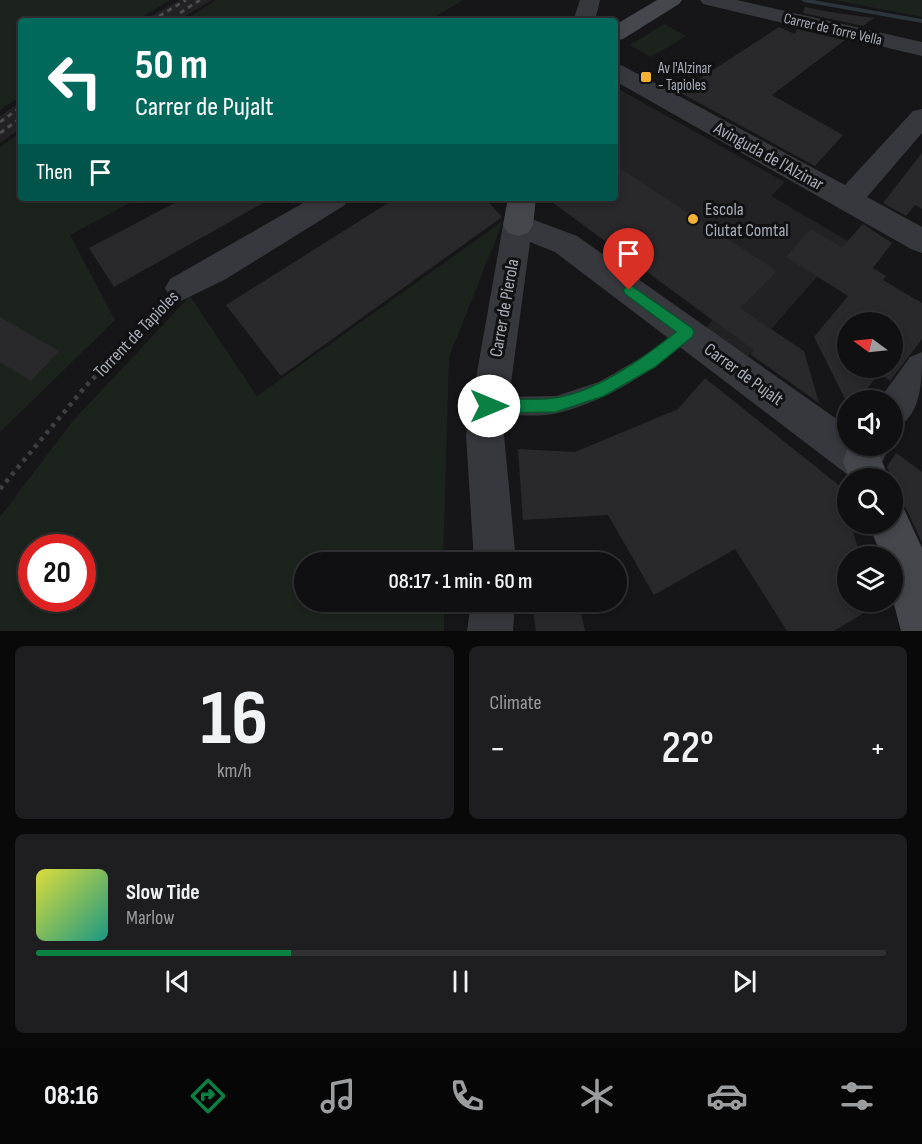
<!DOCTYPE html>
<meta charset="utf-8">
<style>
:root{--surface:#101012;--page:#1e1e20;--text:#f1f3f6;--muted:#9c9d9f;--line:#303032;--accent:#0b8043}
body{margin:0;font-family:"Sofia Sans Condensed",sans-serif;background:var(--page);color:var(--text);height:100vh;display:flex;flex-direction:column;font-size:22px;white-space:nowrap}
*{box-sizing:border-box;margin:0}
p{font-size:20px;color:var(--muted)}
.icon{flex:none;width:33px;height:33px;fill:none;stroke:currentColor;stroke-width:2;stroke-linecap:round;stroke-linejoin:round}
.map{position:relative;height:631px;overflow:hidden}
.details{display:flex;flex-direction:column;gap:15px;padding:15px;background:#09090a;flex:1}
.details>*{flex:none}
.hud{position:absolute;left:18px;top:18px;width:600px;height:183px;border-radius:6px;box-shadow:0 3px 9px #0003,0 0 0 2px var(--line);background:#00695c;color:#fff;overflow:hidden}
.needle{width:39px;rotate:285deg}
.fabs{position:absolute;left:837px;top:312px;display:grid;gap:12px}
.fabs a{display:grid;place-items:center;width:66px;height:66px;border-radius:50%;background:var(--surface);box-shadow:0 3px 9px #0003,0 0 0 2px var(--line);font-size:30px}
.speed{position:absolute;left:18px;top:534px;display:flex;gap:12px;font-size:30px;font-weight:700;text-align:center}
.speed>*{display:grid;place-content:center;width:78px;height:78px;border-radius:50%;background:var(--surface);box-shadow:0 3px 9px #0003,0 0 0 2px var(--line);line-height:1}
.speed .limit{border:9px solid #d22;background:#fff;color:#111}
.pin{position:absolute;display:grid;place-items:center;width:51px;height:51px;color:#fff;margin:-62px -26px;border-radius:50% 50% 50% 0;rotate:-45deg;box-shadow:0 0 6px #0007}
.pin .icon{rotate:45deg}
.me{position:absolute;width:66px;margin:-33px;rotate:90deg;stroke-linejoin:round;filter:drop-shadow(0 0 4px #0008)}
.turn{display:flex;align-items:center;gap:21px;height:126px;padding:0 18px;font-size:27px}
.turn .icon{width:78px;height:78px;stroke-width:2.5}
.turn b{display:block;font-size:42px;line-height:51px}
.then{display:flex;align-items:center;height:57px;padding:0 18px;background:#0003;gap:12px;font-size:22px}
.big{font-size:45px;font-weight:600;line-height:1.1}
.details .widget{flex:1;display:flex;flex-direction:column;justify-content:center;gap:9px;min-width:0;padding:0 21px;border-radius:9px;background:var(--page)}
.details .dial{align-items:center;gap:0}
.dial b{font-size:78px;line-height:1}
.song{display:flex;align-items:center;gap:18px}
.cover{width:72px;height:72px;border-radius:9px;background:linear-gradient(135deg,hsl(60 70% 55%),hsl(170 70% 35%))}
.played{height:6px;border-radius:3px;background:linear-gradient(90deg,var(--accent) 30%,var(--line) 30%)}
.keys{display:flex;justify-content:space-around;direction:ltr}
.heat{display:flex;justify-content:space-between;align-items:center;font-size:33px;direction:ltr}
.details .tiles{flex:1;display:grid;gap:15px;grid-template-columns:1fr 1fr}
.widget:last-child{grid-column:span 2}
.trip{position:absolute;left:294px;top:552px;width:333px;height:60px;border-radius:30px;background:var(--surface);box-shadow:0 3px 9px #0003,0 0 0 2px var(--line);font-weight:600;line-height:60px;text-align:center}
.tab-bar{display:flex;height:96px;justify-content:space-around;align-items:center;background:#060607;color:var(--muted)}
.tab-bar .icon{width:42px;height:42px}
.tab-bar .selected{color:var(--accent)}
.tab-bar b{font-size:27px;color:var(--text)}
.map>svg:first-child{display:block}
.built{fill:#222225}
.green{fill:#1c231d;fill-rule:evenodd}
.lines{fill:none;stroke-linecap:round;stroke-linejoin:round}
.stream{fill:#2c353c;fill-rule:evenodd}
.building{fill:#29292c;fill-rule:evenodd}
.path-far1{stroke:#3d3f44;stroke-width:4;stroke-dasharray:3 4.5;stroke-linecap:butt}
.path{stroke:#3d3f44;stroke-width:4.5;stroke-dasharray:4 5;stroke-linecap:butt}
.lane{fill:#37383d;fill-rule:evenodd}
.street{fill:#37383d;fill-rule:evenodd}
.secondary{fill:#45474d;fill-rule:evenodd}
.rail{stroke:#4a4c52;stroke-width:3;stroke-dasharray:5 4.5;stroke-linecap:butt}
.route{fill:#0b8043;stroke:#07532c;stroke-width:1.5}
.poi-dot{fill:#f2b134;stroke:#111113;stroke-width:2}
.labels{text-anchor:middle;stroke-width:6;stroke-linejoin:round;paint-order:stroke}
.far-street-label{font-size:15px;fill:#a8adb8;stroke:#111113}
.far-poi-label{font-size:15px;fill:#a8adb8;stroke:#111113;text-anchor:start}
.street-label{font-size:18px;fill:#a8adb8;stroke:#111113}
.poi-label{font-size:18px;fill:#a8adb8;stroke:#111113;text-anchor:start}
</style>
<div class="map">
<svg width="922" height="631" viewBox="0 0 922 631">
<rect width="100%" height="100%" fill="#161618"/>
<!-- built -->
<path class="built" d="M180,0H212L177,21H142Z
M615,87L785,182L771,196L848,241L747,357L706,328L712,320L546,198H615Z
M21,102V128L0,143V116Z"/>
<!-- green -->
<path class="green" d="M0,0H170L136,21H21V96L0,110Z
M216,0H463L428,21H184Z
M834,0H922V17Z
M664,24L686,36L651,57L630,45Z
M21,132V198H139L70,235L115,320L0,432V147Z
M503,221L449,357L443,562H304V602H444V631H0V517L72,422L190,296L257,396ZM32,548H82V598H32Z"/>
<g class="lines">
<!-- stream -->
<path class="stream" d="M801,0H813L922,19V23L804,2Z"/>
</g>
<!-- building -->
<path class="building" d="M805,7L830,12L874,18L863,26L803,13Z
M779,27L795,34L797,29L845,40L772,95L843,135L815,166L679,92Z
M922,153V209L915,205L906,216L883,203Z
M615,165L777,271L740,308L804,351L819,403L750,354L754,350L547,198H615Z
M184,198H272L114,287L89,248Z
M396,198H485L502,217L281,376L226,305Z
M863,224L892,243L873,268L886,276L883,280L922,303V339L890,381L879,373L859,400H848V405L814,337L848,296L786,257L811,229L842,247ZM848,322H892V368H848Z
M0,317L59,351L31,381L0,362Z
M705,378L841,487L848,510V524H851L860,556H848V602H873L874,607L834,631H787L735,549L654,595L608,515L523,520L518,449L575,452L678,409Z
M896,453L922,472V543L906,508L896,504L892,496V478L887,467Z
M579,602L585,631H536L532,603Z"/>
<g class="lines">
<!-- path-far1 -->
<path class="path-far1" d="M108,364L161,308"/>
<!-- path -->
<path class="path" d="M0,489L85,387L109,362"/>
<!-- lane -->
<path class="lane" d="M687,325L693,327L695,332L693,337C652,371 610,400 558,413C537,418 511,414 489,415L483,412L480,406L483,400L489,397L556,396L599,382L644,356Z"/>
<!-- street -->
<path class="street" d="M580,0H600L595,21H573Z
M700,0H737L922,42V56L703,4Z
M615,64L623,66L845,185L913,111L922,109V133L867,197L922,227V253L911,249L615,81Z
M312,198H349L345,205L226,279L181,301L170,297L165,288L170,279Z
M518,214L577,236L848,427V446H890L876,475C865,479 859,479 848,475L555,252L530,242L504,435L516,562H474L466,435L503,225L508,217Z
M922,352C922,383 922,417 892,430V400H879L910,357Z
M471,602H515L513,631H467Z"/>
<!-- secondary -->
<path class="secondary" d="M657,0H682L679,4L623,39L615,41V25Z
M508,198H536L533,225L528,233L518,236L508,233L503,225Z
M853,446L876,447L889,478H849L843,461L848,447Z
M892,505L904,509L922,548V631H901L892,597V556H882L868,524H892Z"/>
<!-- rail -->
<path class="rail" d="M180,13L200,0
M151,21L186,0
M0,122L21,107
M0,133L21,118"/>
</g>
<!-- route -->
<path class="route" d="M629,284L692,328L694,332L692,337L655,367L604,396L556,412L489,413L484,411L481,406L484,401L489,398C510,398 533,401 554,398C595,393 645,357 676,332L625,294L623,290Z"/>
<!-- markers -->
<g class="poi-dot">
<rect x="640" y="71" width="12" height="12" rx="3"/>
<circle cx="693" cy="219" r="6"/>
</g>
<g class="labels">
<!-- far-street labels -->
<g class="far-street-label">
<text transform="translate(833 29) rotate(13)" y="5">Carrer de Torre Vella</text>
</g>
<!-- far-poi labels -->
<g class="far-poi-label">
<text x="658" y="73">Av l'Alzinar<tspan x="658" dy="17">- Tapioles</tspan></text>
</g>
<!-- street labels -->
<g class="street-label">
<text transform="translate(769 156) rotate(29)" y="6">Avinguda de l'Alzinar</text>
<text transform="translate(504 308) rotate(-80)" y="6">Carrer de Pierola</text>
<text transform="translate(136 334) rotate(-46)" y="6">Torrent de Tapioles</text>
<text transform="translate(744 374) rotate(36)" y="6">Carrer de Pujalt</text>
</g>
<!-- poi labels -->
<g class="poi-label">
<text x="705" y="215">Escola<tspan x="705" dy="21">Ciutat Comtal</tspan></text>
</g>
</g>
</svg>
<div class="fabs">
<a><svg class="needle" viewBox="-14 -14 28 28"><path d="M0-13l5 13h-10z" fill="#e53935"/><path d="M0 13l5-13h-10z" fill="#9c9d9f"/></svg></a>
<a><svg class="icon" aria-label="sound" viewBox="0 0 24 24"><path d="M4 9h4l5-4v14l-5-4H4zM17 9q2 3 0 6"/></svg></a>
<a><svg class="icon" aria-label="search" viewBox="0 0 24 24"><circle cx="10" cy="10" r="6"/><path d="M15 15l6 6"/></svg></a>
<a><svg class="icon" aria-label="layers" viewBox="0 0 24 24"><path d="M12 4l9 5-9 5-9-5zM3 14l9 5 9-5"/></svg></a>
</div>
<div class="speed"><div class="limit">20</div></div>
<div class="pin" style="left:629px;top:290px;background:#d93025"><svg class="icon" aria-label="arrive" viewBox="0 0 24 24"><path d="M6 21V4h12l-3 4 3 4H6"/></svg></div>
<svg class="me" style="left:489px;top:406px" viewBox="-20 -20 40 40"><circle r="19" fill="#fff"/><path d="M0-13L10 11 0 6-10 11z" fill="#0b8043"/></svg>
<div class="trip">08:17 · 1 min · 60 m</div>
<div class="hud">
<div class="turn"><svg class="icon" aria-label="left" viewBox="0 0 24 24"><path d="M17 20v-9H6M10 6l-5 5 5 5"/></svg><div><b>50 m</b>Carrer de Pujalt</div></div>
<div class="then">Then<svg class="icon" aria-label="arrive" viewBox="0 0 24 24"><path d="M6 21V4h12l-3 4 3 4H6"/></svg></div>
</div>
</div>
<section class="details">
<div class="tiles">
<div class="widget dial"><b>16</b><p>km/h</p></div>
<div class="widget"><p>Climate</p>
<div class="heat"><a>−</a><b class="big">22°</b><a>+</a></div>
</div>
<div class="widget">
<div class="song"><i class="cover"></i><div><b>Slow Tide</b><p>Marlow</p></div></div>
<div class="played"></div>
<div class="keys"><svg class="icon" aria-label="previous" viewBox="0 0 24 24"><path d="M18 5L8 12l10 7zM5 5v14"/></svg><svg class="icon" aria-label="pause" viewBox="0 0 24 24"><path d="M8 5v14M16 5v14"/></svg><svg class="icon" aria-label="next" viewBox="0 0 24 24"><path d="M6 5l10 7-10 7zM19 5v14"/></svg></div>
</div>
</div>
</section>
<nav class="tab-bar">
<b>08:16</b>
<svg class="icon selected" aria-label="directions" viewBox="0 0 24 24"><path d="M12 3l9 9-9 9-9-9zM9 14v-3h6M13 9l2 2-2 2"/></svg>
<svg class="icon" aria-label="music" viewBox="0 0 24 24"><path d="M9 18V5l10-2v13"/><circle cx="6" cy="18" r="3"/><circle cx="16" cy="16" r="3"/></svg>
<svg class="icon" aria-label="phone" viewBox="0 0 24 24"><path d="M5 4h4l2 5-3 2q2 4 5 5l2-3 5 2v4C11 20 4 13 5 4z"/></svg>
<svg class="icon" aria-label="climate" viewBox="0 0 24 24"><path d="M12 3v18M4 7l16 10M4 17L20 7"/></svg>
<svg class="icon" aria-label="car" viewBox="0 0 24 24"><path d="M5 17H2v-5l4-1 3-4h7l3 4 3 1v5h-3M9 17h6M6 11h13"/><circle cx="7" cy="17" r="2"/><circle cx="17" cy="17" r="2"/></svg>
<svg class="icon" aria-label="filters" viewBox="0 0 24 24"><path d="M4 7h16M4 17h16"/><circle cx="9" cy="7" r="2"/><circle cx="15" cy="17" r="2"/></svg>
</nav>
